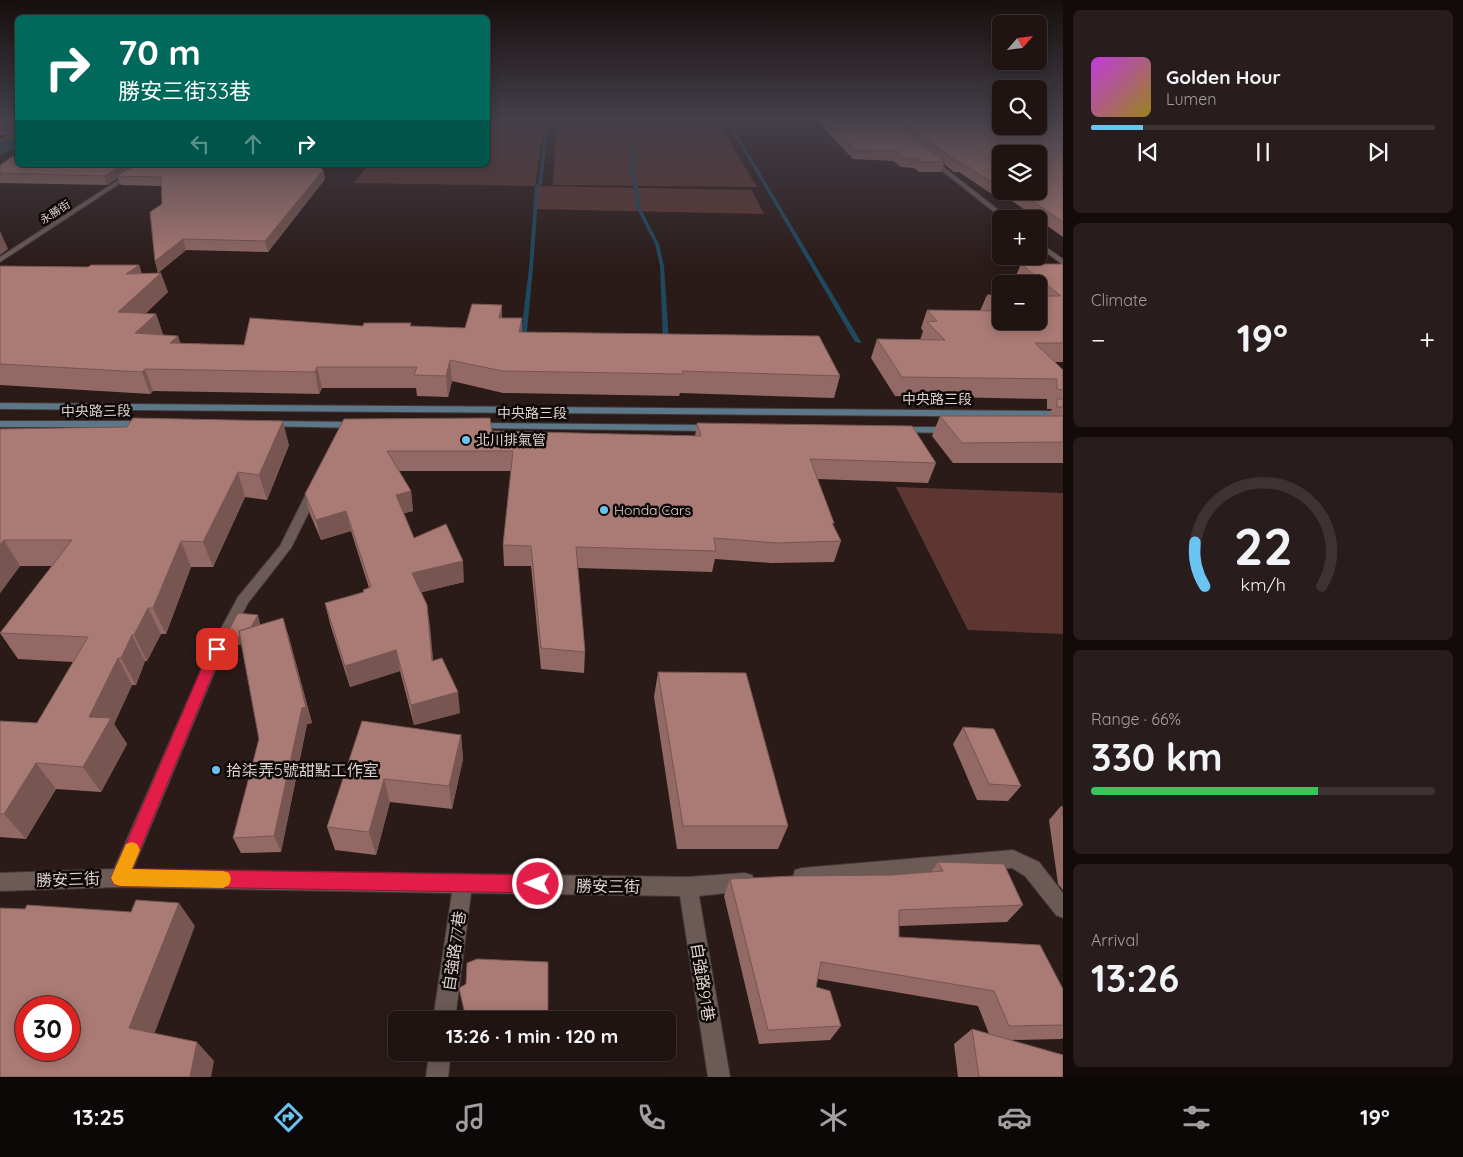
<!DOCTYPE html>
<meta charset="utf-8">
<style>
:root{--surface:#201413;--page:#281d1c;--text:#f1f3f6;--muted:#a29ea0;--line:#3d3333;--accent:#6bc3f2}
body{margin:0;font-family:Quicksand,"Noto Sans TC",sans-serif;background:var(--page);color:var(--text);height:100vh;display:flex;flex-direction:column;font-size:19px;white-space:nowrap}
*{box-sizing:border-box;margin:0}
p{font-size:16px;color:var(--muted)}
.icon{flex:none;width:28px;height:28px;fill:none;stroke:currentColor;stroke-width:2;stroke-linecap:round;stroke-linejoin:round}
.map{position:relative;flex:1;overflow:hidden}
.drawer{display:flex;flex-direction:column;gap:10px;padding:10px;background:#120b0a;width:400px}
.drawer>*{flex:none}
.banner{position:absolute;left:15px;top:15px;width:475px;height:152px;border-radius:8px;box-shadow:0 2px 12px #0003,0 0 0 1px var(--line);background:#00695c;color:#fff;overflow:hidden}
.needle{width:32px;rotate:62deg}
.fabs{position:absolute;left:992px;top:15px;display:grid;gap:10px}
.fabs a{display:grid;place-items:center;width:55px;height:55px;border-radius:8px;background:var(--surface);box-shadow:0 2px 12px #0003,0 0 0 1px var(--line);font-size:25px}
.speed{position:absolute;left:15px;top:996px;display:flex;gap:10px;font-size:25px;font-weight:700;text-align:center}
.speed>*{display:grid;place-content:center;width:65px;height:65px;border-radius:50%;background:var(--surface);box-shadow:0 2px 12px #0003,0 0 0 1px var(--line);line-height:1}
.speed .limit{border:8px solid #d22;background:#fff;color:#111}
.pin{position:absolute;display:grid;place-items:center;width:42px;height:42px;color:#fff;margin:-21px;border-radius:10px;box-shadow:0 2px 8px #0006}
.me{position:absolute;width:55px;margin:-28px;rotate:271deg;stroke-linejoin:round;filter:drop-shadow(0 0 4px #0008)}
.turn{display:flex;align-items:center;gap:18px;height:105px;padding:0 20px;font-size:22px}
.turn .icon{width:65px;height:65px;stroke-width:2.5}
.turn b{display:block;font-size:35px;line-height:42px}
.lanes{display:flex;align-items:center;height:48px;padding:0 20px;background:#0003;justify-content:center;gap:25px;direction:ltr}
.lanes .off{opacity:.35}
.big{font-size:38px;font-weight:700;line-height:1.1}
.drawer .card{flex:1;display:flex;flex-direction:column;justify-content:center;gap:8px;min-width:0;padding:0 18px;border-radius:8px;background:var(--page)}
.drawer .dial{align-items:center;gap:0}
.dial svg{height:130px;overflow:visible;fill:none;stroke:var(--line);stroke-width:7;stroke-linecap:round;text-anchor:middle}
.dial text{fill:var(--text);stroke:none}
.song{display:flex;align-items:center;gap:15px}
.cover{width:60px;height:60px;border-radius:8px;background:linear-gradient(135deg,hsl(290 70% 55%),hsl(50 70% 35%))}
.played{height:5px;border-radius:2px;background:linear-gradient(90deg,var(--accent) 15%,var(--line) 15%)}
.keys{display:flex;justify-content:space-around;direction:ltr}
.heat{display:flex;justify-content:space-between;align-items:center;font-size:28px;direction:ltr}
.charge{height:8px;border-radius:4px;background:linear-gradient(90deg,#34c759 66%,var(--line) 0)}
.trip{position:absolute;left:388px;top:1011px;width:288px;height:50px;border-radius:8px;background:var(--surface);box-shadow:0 2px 12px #0003,0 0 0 1px var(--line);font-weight:700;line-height:50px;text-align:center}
.dock{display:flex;height:80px;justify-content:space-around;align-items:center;background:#0d0808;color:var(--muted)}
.dock .icon{width:35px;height:35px}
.dock .on{color:var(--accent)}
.dock b{font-size:22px;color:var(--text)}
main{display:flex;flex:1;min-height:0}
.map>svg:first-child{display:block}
.green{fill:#5d3631}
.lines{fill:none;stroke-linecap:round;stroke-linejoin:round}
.stream{fill:#1e495f;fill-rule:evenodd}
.river{fill:#1e495f;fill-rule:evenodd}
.street-casing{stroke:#433736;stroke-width:2}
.secondary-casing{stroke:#433736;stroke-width:2}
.street{fill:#6c5a57;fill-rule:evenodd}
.secondary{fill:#5b7788;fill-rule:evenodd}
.wall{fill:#926964;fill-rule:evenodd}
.shaded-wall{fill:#775551}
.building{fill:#aa7a74;stroke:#775551;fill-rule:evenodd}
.route{fill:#e11d48;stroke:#92132f}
.slow{fill:#f59e0b}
.poi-dot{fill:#6bc3f2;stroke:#0e0807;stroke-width:2}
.labels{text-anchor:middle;stroke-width:5;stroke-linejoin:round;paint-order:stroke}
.far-street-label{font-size:11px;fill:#ded3d1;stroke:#0e0807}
.street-label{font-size:14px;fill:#ded3d1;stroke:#0e0807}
.poi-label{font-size:14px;fill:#ded3d1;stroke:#0e0807;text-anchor:start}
.near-poi-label{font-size:16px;fill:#ded3d1;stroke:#0e0807;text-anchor:start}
.near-street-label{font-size:16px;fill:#ded3d1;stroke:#0e0807}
</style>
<main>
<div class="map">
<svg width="1063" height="1077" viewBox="0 0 1063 1077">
<rect width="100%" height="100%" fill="#2a1b19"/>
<!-- green -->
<path class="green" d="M488,117H545L535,186L354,183L368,165H488Z
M557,120L717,121L757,187L553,185Z
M537,186L752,190L764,214L533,209Z
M896,487L1063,493V634L968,630Z"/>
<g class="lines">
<!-- stream -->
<path class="stream" d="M547,117H549L542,184L539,186L533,268L526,342L523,344L520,342L529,268L535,186L538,184Z
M724,117H727L861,342L860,343L855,342Z
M18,127V129L0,137V135Z
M627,133L628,134C632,144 639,158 634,168L641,209L659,244L664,266L669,342L666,344L663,342L660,266L655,244L637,209L630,168C636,158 629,144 626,134Z"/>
<!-- river -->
<path class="river" d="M18,134V148L0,155V141Z"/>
<defs>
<path id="street" d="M18,132V135L0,142V139Z
M927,157H931L1010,219H1003L927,159Z
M141,165H148L0,262V257Z
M1039,242L1063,259V265L1039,247Z
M314,486L320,490L291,548L248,603L224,649L133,869L688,877L745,873L752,875L755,882L752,889L745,891L699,896L730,1077H708L680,896L471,893L455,1020H433L452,893L120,887L0,891V873L114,869L210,649L238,597L280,546L308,490Z
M1013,850L1039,862L1063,893V918L1056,915L1025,876L1012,868L802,886L795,884L793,877L795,870L802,868Z
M429,1052H451L448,1077H426Z"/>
<path id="secondary" d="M0,403L1063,411V417L0,409Z
M0,421H145L150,424L145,427H0Z
M267,421L357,422L362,425L357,428L263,426L262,424L263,422Z
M475,423L712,425L717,428L712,431L471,428L470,426L471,424Z
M897,427H950L955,430L950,433L893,432L892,430L893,428Z"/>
</defs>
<!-- street casing -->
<use href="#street" class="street-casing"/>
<!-- secondary casing -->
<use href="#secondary" class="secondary-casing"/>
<!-- street -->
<use href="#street" class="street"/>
<!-- secondary -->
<use href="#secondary" class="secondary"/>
</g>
<!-- wall -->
<path class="wall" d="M0,117H18V131L5,135H0Z
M813,117H1001L1063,119V237L1039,220V219H1038L1012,201H1002L959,172H954L944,164L941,172H919L914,168L901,167L893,161L853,159ZM1001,154L1039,191H1001Z
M0,165L323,170L325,179L268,252L186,250L158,273L155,261L162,204L161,186L121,185L118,178L107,185L0,183Z
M1021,264H1063V362H1055L1063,370V463H953L932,436L940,416H1048L1052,409H1047V399L895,396L871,358L877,339L920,340L923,331L921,328L927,310L980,311L987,295H1001V321H1039V284H1018L1014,280Z
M139,265L142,274L168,292L145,314H156L163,335L178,336L180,344L244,345L363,326H411L465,328L502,305V318H522V332L840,376L834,398L680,393L679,396L503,393L452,381L448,397L417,396L416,388H322L319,394L153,391L150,394L0,385V266L88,267Z
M344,419L492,431L695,436L697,423L936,463L928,483L817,479L834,523L833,525L841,541L834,562L771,563L715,559L712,572L578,568L585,652L584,673L541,669L531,566H504L503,545L511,471H399L411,491L413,511L404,513L414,538L464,582L421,592L427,605L433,660L460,713L414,725L400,671L350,687L330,624L325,603L364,593L363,590L369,588L351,531L321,540L310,514L305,494Z
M0,429L289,445L267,500L245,497L213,567H191L166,634H161L147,661H145L136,685H132L114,724L127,744L101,792L56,789L26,839L0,837V721L37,723L73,662L18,659L0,633L52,566H20L0,593Z
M260,623V625L288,634L312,723L307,724L281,852L241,853L233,838L259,739L241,644L227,647L224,639Z
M658,672L788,826L778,849H677L654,697Z
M362,721L461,735L463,759L452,809L390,802L376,855L335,850L327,827Z
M963,727L1021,786L1008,801L977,800L953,744Z
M1061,806L1063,807V890L1058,884L1049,820Z
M938,862L1023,905L1007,922L899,926V937L1063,989V1038L1061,1039L1011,1040L1063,1077H958L954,1044L972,1029L989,1034L978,1006L818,979L816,987L841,1026L830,1040L759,1044L724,896L730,879L892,875L931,872Z
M459,988L548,1020H466Z"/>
<!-- shaded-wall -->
<path class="shaded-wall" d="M14,122L17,130L5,135L2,127Z
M121,165H138L117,176L118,178L107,185L104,176Z
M323,170L325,179L268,252L265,241Z
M0,231L8,249L0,255Z
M183,239L186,250L158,273L155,261Z
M139,265L145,283L126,274Z
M161,273L168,292L125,332L118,312Z
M502,305V325L499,318Z
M156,314L163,334L142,354L135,333Z
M522,318V339L519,332Z
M178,336L185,356L170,343Z
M450,360L452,381L448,397L446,376Z
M317,367L322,388L319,394L315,372Z
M145,369L153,391L150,394L142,372Z
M283,421L289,445L267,500L259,475Z
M238,472L245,497L213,567L203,542Z
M411,491L413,511L399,515L396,495Z
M346,511L351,531L321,540L316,520Z
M4,540L20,566L0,593V545Z
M181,541L191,567L166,634L153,608Z
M463,561L464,582L415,594L412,573Z
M427,605L430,625L435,682L432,661Z
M148,608L161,634L147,661L134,635Z
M258,615L260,623L250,643L227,647L224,639Z
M283,618L288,634L312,723L307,724L281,852L274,836Z
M132,635L145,661L136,685L121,658Z
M396,650L400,671L350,687L345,666Z
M118,658L132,685L114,724L127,744L101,792L83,767L89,717Z
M458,692L460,713L414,725L411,705Z
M461,735L463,759L452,809L449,786Z
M36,763L56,789L26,839L4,814Z
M384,779L390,802L376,855L369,832Z
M179,903L195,926L149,1048L129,1028Z
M197,1042L214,1061L211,1077H190Z"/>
<!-- building -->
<path class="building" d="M0,117H18V126H17L14,122L0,127Z
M823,117H887L945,162H922L917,158H904L896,151L856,150Z
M898,117H1001V126H1039V117H1060L1063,119V222L1018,191H1039V154H1001V188L962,163L957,162Z
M18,153V165H121L104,176L0,173V165Z
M135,165H317L323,170L265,241L183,239L155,261L150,212L162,204L161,177L117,176Z
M1021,264H1063V343H1035L1063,370V390L1057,389V379L902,377L877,339L945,340L927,322L937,321L927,310L1001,311V321H1039V296H1061Z
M91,265H139L126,274L161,273L118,312L156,314L135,333L178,336L170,343L244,345L250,318L363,326L364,323H411L410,326L465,328L472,304L502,305L499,318H522L519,332L819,336L840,376L682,371L683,374L502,371L450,360L446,376L414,375L417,367H317L315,372L145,369L142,372L0,364V266L88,267Z
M987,295H1001V309Z
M1057,399H1063V407H1057Z
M940,416H1063V442L962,443Z
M133,418L283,421L259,475L238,472L203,542L181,541L153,608H148L134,635H132L121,658H118L89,717L111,718L83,767L36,763L4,814H0V721L37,723L88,637L0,633L72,540H4L0,545V429L127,427Z
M490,418L492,431L701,436L697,423L912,426L936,463L810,459L834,523H832L841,541L777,543L714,538L716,551L576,547L585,652L541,648L531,546L503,545L513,451H387L411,491L396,495L414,538L446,524L463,561L412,573L427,605L432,661L442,658L458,692L411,705L396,650L345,666L325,603L364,592L363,590L371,587L346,511L316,520L305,494L344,419Z
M238,613L258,615L251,627L239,631L240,636L224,639Z
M283,618L306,707L302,708L274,836L233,838L259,739L239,631Z
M658,672L746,673L788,826H683Z
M362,721L461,735L449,786L384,779L369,832L327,827Z
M963,727L994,729L1021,786L989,784Z
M1061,806L1063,807V817Z
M938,862L1004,864L1023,905L899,910V937L1040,945L1063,989V1025L1009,1026L994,991L821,962L816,987L830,991L841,1026L768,1030L730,879L793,876L892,875L943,871Z
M136,900L179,903L129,1028L197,1042L190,1077H0V908L25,909L27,905L131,912ZM26,1008H69V1050H26Z
M477,959L548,962V1020H474V1014H465L459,988L466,984L467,963Z
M972,1029L1063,1055V1077H979Z"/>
<!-- sky -->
<linearGradient id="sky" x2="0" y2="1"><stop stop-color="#170f0e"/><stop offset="0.44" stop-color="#443f49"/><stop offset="1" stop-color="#443f49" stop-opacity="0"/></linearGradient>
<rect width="1063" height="268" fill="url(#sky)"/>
<!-- route -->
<path class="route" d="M217,644L221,645L223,649L132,869L538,875L544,878L547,884L544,890L538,893L120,886L114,884L111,878L114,872L210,649L212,645Z"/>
<!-- slow -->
<path class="slow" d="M132,842L137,844L140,850L132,869L223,871L229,873L231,879L229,885L223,888L120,886L114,884L111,878L126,844Z"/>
<!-- markers -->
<g class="poi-dot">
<circle cx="466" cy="440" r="5"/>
<circle cx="604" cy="510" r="5"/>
<circle cx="216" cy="770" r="5"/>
</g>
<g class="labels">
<!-- far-street labels -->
<g class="far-street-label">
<text transform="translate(55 212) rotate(-33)" y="4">永勝街</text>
</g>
<!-- street labels -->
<g class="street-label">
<text x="937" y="404">中央路三段</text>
<text transform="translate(96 411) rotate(-1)" y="5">中央路三段</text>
<text x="532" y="418">中央路三段</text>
</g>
<!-- poi labels -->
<g class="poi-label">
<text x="476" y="445">北川排氣管</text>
<text x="614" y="515">Honda Cars</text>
</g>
<!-- near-poi labels -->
<g class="near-poi-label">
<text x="226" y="776">拾柒弄5號甜點工作室</text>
</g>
<!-- near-street labels -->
<g class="near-street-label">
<text transform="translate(68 879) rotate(-2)" y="6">勝安三街</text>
<text transform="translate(608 886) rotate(1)" y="6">勝安三街</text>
<text transform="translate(454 951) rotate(-82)" y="6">自強路77巷</text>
<text transform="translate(703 982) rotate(81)" y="6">自強路91巷</text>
</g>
</g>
</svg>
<div class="fabs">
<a><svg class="needle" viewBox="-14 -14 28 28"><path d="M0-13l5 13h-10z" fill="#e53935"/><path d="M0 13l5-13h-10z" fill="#a29ea0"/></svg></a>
<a><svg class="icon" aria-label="search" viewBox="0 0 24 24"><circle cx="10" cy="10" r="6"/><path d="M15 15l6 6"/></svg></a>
<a><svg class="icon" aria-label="layers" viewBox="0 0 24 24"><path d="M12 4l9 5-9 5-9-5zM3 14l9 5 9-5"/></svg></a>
<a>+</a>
<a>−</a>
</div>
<div class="speed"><div class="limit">30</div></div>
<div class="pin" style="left:217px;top:649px;background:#d93025"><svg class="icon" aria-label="arrive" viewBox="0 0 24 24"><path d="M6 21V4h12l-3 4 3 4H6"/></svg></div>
<svg class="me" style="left:538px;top:884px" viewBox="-20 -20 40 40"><circle r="17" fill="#e11d48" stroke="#fff" stroke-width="3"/><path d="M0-11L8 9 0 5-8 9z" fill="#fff"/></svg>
<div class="trip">13:26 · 1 min · 120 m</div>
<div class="banner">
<div class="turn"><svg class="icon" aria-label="right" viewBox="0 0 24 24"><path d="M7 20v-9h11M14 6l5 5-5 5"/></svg><div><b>70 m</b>勝安三街33巷</div></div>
<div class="lanes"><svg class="icon off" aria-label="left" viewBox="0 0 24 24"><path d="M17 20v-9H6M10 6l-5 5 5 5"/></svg><svg class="icon off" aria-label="ahead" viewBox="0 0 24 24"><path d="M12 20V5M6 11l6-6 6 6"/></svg><svg class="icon" aria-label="right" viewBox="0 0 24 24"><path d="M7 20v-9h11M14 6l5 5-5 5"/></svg></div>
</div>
</div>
<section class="drawer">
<div class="card">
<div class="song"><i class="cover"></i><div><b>Golden Hour</b><p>Lumen</p></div></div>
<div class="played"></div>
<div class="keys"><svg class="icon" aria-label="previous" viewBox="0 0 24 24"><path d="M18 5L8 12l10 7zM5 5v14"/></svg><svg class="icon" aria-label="pause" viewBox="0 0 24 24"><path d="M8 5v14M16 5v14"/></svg><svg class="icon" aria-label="next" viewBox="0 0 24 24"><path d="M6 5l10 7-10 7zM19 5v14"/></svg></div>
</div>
<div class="card"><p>Climate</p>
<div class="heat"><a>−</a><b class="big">19°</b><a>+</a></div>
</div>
<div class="card dial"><svg viewBox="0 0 100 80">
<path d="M14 69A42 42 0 1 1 86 69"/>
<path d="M14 69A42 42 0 0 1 8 42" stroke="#6bc3f2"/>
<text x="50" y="56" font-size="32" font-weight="700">22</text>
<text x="50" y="72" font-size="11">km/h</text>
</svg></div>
<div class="card"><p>Range · 66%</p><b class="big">330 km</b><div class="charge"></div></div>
<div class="card"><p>Arrival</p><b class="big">13:26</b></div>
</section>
</main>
<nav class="dock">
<b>13:25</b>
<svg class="icon on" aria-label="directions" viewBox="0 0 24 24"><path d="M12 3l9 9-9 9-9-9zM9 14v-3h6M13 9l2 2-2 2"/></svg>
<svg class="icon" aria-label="music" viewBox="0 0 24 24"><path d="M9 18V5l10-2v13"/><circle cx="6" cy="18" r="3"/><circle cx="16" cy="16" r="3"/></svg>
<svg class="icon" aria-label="phone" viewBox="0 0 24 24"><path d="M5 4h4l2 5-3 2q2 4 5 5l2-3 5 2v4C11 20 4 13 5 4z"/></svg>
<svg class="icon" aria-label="climate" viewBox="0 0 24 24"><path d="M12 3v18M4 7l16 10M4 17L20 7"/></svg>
<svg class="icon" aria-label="car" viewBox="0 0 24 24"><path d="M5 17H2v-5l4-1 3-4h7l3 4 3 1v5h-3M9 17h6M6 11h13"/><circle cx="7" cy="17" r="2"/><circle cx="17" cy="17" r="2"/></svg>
<svg class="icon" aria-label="filters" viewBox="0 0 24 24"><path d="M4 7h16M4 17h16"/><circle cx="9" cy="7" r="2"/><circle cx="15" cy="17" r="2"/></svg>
<b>19°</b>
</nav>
